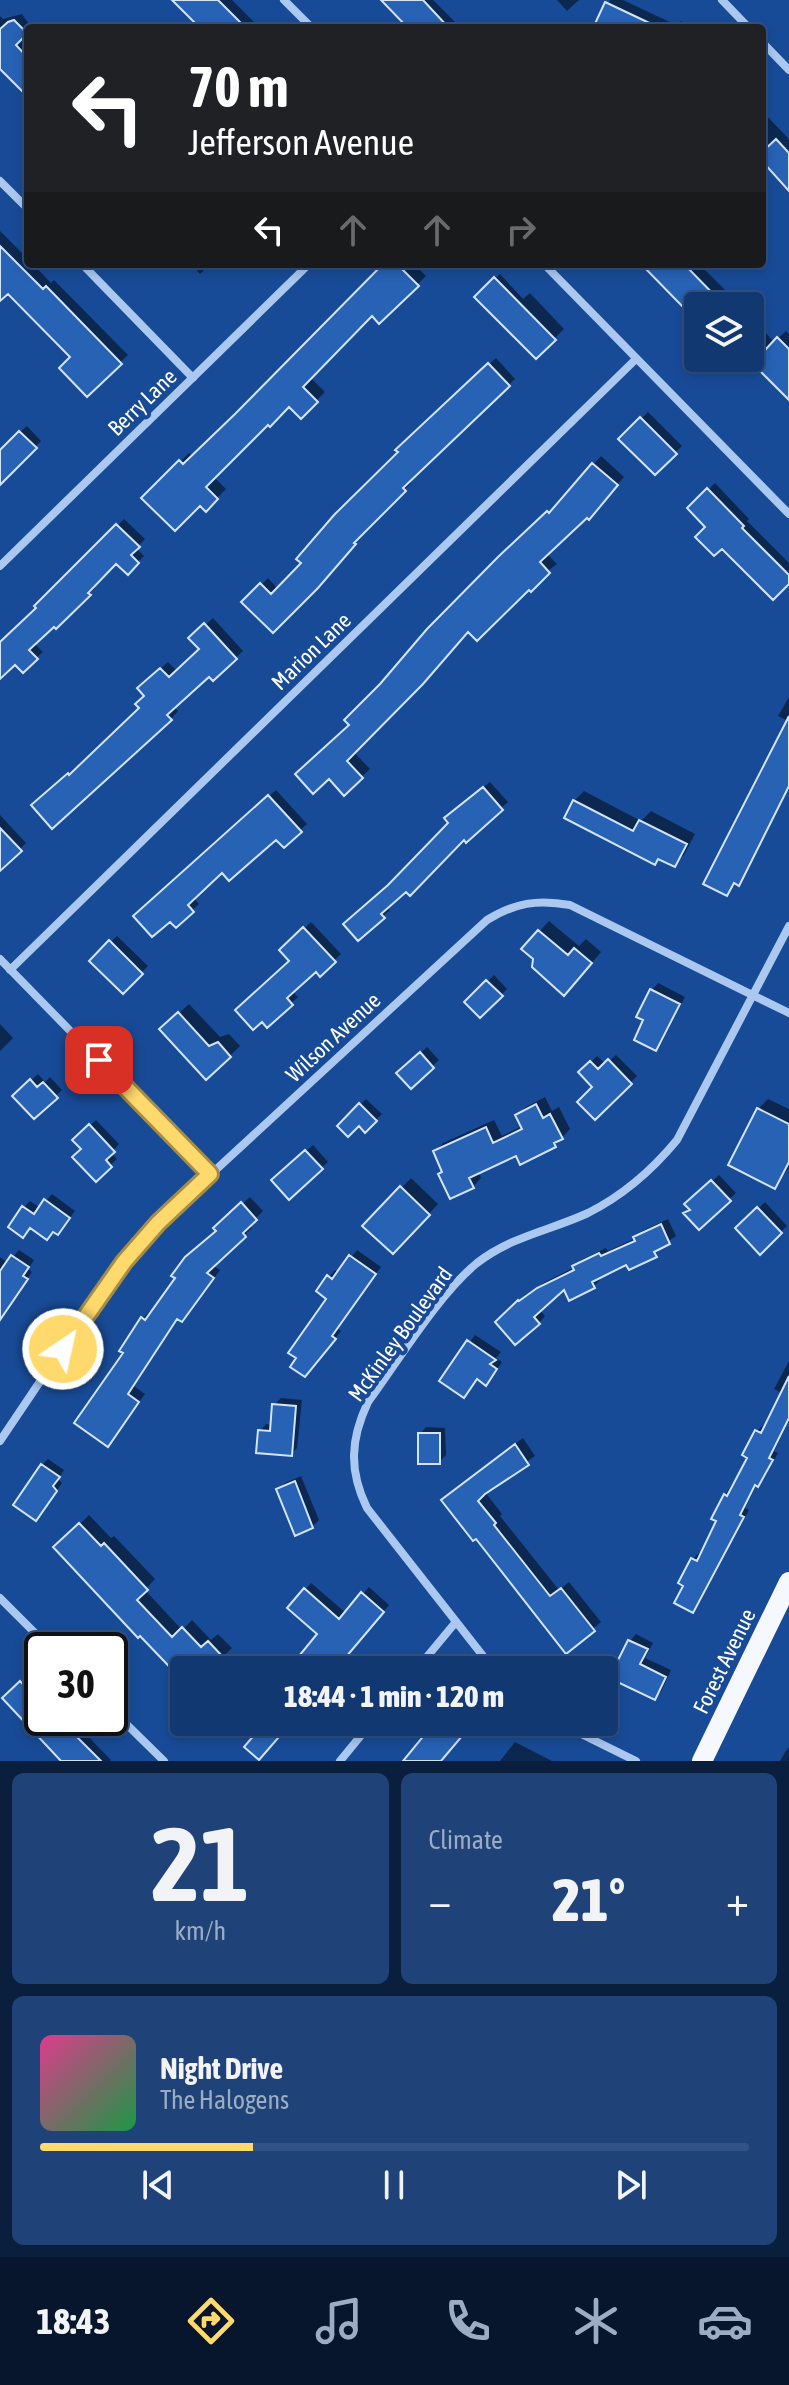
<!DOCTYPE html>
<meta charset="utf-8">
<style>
:root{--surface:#123871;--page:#1f4379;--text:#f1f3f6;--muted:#9cacc3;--line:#315284;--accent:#ffd96b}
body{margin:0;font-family:"Asap Condensed",sans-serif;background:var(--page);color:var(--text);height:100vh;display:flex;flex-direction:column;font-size:30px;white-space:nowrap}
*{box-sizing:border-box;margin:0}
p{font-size:26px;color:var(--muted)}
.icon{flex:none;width:44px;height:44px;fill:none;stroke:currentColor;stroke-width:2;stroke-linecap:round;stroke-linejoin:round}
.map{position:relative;height:1761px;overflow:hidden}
.side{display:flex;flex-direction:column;gap:12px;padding:12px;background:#0a1f3e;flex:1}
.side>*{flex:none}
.hud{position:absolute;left:24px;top:24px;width:742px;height:244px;border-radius:8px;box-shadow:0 4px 12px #0003,0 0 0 2px var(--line);background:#202124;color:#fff;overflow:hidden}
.buttons{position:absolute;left:684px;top:292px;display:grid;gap:16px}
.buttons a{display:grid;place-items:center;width:80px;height:80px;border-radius:8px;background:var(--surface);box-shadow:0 4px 12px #0003,0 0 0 2px var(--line);font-size:40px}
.speed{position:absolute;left:24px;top:1632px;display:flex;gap:16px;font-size:40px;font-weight:700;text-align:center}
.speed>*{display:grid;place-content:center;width:104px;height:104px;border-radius:50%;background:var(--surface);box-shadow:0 4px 12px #0003,0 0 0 2px var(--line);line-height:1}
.speed .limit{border:4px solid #111;border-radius:12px;background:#fff;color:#111}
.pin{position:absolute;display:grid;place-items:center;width:68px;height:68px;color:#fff;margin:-34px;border-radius:16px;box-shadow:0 4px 12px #0006}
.me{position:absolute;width:88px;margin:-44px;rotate:34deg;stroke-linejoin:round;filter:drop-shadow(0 0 6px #0008)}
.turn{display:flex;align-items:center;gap:28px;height:168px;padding:0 32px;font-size:36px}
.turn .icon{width:104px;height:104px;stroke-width:2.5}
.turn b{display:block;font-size:56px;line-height:68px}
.lanes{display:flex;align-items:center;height:76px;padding:0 32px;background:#0003;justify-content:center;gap:40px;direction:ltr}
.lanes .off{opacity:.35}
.big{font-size:60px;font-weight:800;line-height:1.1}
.side .card{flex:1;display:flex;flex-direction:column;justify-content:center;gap:12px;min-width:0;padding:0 28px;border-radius:12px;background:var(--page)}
.side .dial{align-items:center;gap:0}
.dial b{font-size:104px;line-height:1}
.song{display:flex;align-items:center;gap:24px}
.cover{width:96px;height:96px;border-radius:12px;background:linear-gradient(135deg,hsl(330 70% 55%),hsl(140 70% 35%))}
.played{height:8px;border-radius:4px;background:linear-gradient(90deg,var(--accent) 30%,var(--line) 30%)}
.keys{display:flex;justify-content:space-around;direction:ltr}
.heat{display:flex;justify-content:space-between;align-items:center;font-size:44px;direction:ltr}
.side .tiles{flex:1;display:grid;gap:12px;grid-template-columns:1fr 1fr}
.card:last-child{grid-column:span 2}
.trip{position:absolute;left:170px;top:1656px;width:448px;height:80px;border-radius:8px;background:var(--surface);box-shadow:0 4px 12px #0003,0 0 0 2px var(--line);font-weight:800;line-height:80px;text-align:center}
.tabs{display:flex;height:128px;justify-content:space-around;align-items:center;background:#07162d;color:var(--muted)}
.tabs .icon{width:56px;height:56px}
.tabs .selected{color:var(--accent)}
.tabs b{font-size:36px;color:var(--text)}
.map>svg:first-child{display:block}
.shadow{fill:#0007}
.building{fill:#2762b5;stroke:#d2e4fc;stroke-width:2}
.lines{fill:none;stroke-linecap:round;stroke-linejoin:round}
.minor{stroke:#abc8f1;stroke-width:8}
.primary{stroke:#f5f9ff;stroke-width:20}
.route-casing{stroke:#a68d46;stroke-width:20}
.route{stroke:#ffd96b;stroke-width:14}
.labels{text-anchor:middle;stroke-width:8;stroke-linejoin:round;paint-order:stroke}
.street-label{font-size:22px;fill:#fff;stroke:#184b97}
</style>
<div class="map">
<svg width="789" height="1761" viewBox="0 0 789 1761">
<rect width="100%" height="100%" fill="#184b97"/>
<!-- shadow -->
<path class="shadow" d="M175,0H232L260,28H209Z
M384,0H433L461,28H412Z
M557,0H579L567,11Z
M610,0H623L676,25L681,21L687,28H598Z
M22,14L31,27L21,37L28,44V94L0,66V16L3,19Z
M762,111L789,139V187L762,158Z
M0,231L28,259V264H33L51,283L54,280L128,355L87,394L72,357L0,283Z
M191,264H210L200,274Z
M387,264H414L426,276L380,321L372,314L310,377L325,392L301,416L289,405L268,422L214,477L226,489L206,509L200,503L144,498L189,453L193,456Z
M644,264H699L734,299L743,290L758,306L750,314V306H698V319Z
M500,274L523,299L530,293L564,329L536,357L477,297Z
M750,316L774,342L786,331L789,334V397L750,358Z
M496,358L515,379L408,480L411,483L359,535L361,537L324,579L244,602L268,578L278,589L400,452L398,450Z
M648,412L682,446L655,472L621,439Z
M27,426L41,441L0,482V449Z
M601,456L624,477L596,509L546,553L557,564L469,630L354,752L370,769L344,793L329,776L351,724L509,550L556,505Z
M715,483L749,519L747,521L789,563V581L708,527L690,508Z
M124,519L145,539L136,548L144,556L128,572L116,561L93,585L95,588L89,594L34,643L43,652L36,658L15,662L0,676V646Z
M213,618L243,651L214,678L210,674L174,707L178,711L171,719L52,826L41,798L76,767L78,769L142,708L147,695V681L168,662L178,672L202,649L191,638Z
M789,697V775L740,879H743L739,883L736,882L727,894L788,721L778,716Z
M490,782L508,802L387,907L390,910L358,938L396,880L451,823L453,812Z
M276,790L307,824L284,845L276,837L222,870L193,897L199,904L176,925L170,919L142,910Z
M584,791L641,821L651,811L695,834L684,855L674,865L574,801Z
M0,815L26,843L3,866L0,863Z
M549,921L579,946L586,939L601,952L574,984L524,949Z
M311,922L341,954L320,974L316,969L292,991L298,997L267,1025L292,961L282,950Z
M117,936L148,966L123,991L92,961Z
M494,975L507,989L480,1016L467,1002Z
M658,983L685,997L662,1042L655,1049L646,1020L639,1016L652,990Z
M189,1004L220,1037L229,1034L240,1046L230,1056L162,1029Z
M0,1024L13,1038L0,1051Z
M427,1047L439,1060L411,1086L399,1073Z
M616,1055L637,1076L595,1118V1087L581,1072L597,1056L606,1064Z
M38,1074L45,1082L50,1077L62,1090L34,1117L15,1096Z
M545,1097L552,1111L559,1107L570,1129L555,1145L521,1162L517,1153L478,1171L481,1178L473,1187L444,1171L435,1152L443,1143L494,1120L502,1136L522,1126L517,1115L526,1107Z
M366,1099L382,1114L365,1130L359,1124L339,1126Z
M768,1099L789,1109V1168L775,1186L758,1109Z
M96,1120L119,1144L111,1153L117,1159L96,1179L83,1148L75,1140Z
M313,1145L328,1162L289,1197L274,1180Z
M719,1175L736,1193L699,1227L686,1213L691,1208L687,1204Z
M411,1178L438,1204L393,1252L365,1226Z
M52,1194L75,1211L64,1226H31L24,1207L30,1201L40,1208Z
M250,1197L263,1211L249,1225L252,1228L213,1265L220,1270L189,1312L182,1320L179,1317L134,1386L145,1394L107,1445L126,1353L122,1350L143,1318L150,1311L153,1312L218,1230L216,1228Z
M765,1202L787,1226L760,1252L738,1228Z
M668,1219L676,1236L661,1246L655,1255L627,1263L598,1277L600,1280L594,1286L565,1287L539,1309L545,1316L539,1323L498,1322L525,1295L545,1282L575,1267L581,1260L606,1248L608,1251L636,1238L642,1231Z
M19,1250L34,1260L28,1269L32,1272L0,1320V1257L8,1263Z
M357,1250L381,1267L337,1328L341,1331L311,1368L329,1298V1277L335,1270L339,1273Z
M475,1335L501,1352L496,1358L502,1362L492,1377L442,1380Z
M789,1361V1421L774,1451L778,1453L764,1478L757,1484L745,1508L749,1510L699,1604L692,1610L686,1585L693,1559L699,1553L703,1554L719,1521L725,1495L749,1457L757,1431L763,1425L767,1427L783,1394L774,1389Z
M281,1398L302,1400L297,1448L291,1454L260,1431L266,1424L272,1425L274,1405Z
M426,1427L445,1428L446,1455L439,1462L420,1434Z
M523,1438L535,1456L485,1492L502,1514L500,1516L559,1590L569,1582L601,1622L566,1651L451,1493Z
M48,1459L64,1470L58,1479L62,1483L42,1512V1465Z
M301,1476L319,1520L312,1527L278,1490L285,1483Z
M89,1515L111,1538L114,1536L155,1579L145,1590L182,1630L192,1620L211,1640L218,1634L232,1648L209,1670H184V1679L56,1548Z
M311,1583L346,1613L369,1587L389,1605L335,1670H297L320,1633L305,1590Z
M636,1634L653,1643L645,1658L671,1670L661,1692L654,1698L612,1677L630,1641Z
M27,1676L42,1690V1718H70L111,1760L110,1761H65L4,1698Z
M515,1742L552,1761H500Z
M789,1747V1761H780L785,1752Z"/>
<!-- building -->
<path class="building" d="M172,0H218L246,28H200Z
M381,0H423L449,28H408Z
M605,2L660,28H593Z
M14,20L23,29L25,36L16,45L28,58V97L0,69V29L8,22Z
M776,139L789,153V191L762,161V152Z
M0,246L43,289L46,286L122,364L87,397L59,368L70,357L8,294L0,301Z
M383,264H397L419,286L379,324L372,316L303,387L318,402L301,419L289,407L270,427L268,425L206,487L218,499L206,512L200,506L175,531L141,498L179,460L183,464L236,413Z
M641,264H684L725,306H682Z
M494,277L556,340L536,359L474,297Z
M750,332L766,349L777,337L789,349V400L750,361Z
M488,363L510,386L403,488L406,491L354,543L356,544L318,588L273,633L241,602L260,583L271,594L301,563L296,559L334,515L398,452L395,450Z
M640,417L677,454L655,475L618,439Z
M19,431L37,448L0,485V450Z
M592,463L618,485L589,520L587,518L540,562L550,573L531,592L529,590L477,641L468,632L423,684L347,761L363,778L344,796L329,779L313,794L295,774L349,725L344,720L380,684L427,629L498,557L547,511L549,513Z
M707,488L744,526L742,528L789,575V584L773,600L722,549L714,556L695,537L705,527L687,508Z
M116,524L140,547L131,555L139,563L128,575L116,564L88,593L91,595L56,629L54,627L29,650L38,659L23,673L15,665L0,679V642L36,608L34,606Z
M204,623L237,659L213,681L209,677L167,715L172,720L52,829L31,805L68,773L69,775L139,708L135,704L144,696L137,688L160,668L169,677L199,649L188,638Z
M789,716V786L739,886L734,883L727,896L703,884Z
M483,787L503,810L466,843L464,840L410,896L406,892L381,914L385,918L358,941L343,924L388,885L448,823L444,818Z
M268,795L302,832L284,848L276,840L229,881L222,873L188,905L194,912L176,928L170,922L152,937L133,916Z
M573,800L633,831L639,820L687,844L675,867L658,859L655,865L564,818Z
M0,828L22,851L0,871Z
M303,927L336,962L320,977L316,972L287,998L293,1005L267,1028L262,1022L253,1030L235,1010L289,961L279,950Z
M538,930L568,955L574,948L592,963L564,996L532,967L533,959L521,949Z
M109,940L143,974L123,994L89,961Z
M486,980L503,996L480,1018L464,1002Z
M650,989L680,1004L656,1051L634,1040L643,1020L636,1017Z
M178,1012L209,1046L218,1042L231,1057L206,1080L159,1029Z
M420,1052L434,1068L411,1089L396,1073Z
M608,1059L632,1084L595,1120L577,1102L592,1087L578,1072L590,1061L598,1069Z
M30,1079L37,1087L43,1082L58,1098L34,1119L12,1096Z
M359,1103L377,1121L365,1133L359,1126L348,1137L337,1126Z
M536,1104L543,1118L550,1114L563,1139L554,1143L556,1147L520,1165L516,1156L469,1178L474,1188L450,1199L438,1174L442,1172L433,1151L486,1127L493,1143L522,1129L515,1115Z
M757,1108L789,1124V1162L775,1189L728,1165Z
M89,1124L115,1152L106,1160L112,1167L96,1182L72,1157L81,1149L72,1140Z
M305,1150L323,1169L289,1200L271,1180Z
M711,1180L731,1201L699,1230L683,1213L690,1210L684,1204Z
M400,1186L430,1215L393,1254L362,1226Z
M44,1199L70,1218L58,1235L53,1232L47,1240L30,1228L23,1238L8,1227L22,1206L34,1214Z
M241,1202L257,1220L243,1233L246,1237L207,1273L214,1278L182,1322L177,1319L128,1394L139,1402L108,1447L74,1423L123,1353L119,1351L141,1317L145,1320L175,1278L171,1276L185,1257L216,1231L213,1228Z
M757,1207L782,1233L760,1255L735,1228Z
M661,1224L670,1244L654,1252L657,1257L629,1270L626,1265L592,1282L595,1288L569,1301L564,1290L534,1317L540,1324L515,1345L495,1322L518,1300L519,1301L537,1288L574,1270L572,1266L599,1253L601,1256L635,1241L633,1237Z
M11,1255L29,1267L23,1276L28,1279L0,1320V1271Z
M349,1255L376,1274L332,1336L336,1339L305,1377L290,1367L296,1358L288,1353L326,1299L316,1291L327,1275L332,1279Z
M467,1340L496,1360L490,1364L497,1369L486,1386L477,1379L464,1398L439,1381Z
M789,1376V1418L769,1458L773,1460L758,1487L755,1485L740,1515L744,1517L693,1613L674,1603L683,1586L678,1583L691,1558L697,1561L716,1521L711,1519L724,1494L727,1496L747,1458L742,1455L755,1430L761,1433Z
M272,1404L296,1406L292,1456L256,1453L258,1430L270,1431Z
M418,1433H440V1464H418Z
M515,1444L529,1465L485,1494L478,1501L496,1523L494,1525L550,1596L561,1588L595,1631L566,1654L476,1539L473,1541L441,1500Z
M41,1464L60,1477L53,1486L57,1491L36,1521L13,1505Z
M295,1481L313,1528L295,1536L276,1489Z
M79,1523L101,1546L104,1543L148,1590L137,1600L172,1637L182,1627L201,1647L208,1641L224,1658L212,1670H184V1682L140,1636L138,1638L53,1547Z
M304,1588L339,1619L361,1592L384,1612L335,1670H304L294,1662L317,1634L287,1608Z
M628,1640L648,1649L640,1664L666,1677L655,1700L609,1678Z
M20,1681L42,1704V1718H58L101,1761H61L2,1698Z
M243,1722H292L259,1760L244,1747L256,1733Z
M435,1722H474L441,1761H403Z"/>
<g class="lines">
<!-- minor -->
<path class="minor" d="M284,0L312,28
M722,0L749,28
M762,42L789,70
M0,181L28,209
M82,264L193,378
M544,264L789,514
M0,566L309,264
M0,959L210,1174
M10,970L636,359
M0,1441L109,1279L158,1223L487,920C515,903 537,899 570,905L789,1013
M0,1598L52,1650
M416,1670L455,1623
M494,1670L367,1508C349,1471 350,1440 368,1402C399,1360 438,1295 477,1263C512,1236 549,1231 588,1213C622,1196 653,1169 677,1140L789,926
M110,1708L164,1761
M557,1722L636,1761
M340,1761L372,1722"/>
<!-- primary -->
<path class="primary" d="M702,1761L789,1582"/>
</g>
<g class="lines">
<defs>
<path id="route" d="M63,1349L124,1262L158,1223L210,1174L99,1060"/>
</defs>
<!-- route casing -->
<use href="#route" class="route-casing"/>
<!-- route -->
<use href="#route" class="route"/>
</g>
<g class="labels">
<!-- street labels -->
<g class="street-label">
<text transform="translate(142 402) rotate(-44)" y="8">Berry Lane</text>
<text transform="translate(311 651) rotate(-44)" y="8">Marion Lane</text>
<text transform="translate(333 1037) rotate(-43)" y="8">Wilson Avenue</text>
<text transform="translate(400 1334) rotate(-54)" y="8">McKinley Boulevard</text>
<text transform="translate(724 1661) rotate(-64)" y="8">Forest Avenue</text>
</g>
</g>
</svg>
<div class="buttons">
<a><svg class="icon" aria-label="layers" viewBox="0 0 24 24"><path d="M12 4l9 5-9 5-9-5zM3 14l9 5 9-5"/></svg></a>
</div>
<div class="speed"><div class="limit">30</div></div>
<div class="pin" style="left:99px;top:1060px;background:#d93025"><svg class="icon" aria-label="arrive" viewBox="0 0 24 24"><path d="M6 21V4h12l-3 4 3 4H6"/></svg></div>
<svg class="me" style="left:63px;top:1349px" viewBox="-20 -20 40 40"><circle r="17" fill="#ffd96b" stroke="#fff" stroke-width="3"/><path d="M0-11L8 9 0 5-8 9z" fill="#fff"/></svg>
<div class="trip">18:44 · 1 min · 120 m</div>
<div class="hud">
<div class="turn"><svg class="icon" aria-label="left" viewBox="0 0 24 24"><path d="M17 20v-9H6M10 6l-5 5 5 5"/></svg><div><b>70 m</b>Jefferson Avenue</div></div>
<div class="lanes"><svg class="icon" aria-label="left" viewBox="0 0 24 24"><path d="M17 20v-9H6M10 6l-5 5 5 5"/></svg><svg class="icon off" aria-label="ahead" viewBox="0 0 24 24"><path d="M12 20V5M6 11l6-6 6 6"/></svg><svg class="icon off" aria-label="ahead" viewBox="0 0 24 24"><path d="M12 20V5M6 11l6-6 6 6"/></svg><svg class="icon off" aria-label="right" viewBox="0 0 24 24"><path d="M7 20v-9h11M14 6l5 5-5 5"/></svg></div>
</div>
</div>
<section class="side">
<div class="tiles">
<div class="card dial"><b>21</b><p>km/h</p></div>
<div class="card"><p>Climate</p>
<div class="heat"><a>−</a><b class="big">21°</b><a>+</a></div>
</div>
<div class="card">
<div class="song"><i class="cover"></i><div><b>Night Drive</b><p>The Halogens</p></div></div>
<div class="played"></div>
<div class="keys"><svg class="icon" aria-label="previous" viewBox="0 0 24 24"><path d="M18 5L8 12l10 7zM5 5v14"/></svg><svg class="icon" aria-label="pause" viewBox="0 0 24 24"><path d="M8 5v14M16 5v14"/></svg><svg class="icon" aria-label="next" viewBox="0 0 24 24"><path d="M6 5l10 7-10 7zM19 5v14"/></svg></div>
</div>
</div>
</section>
<nav class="tabs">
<b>18:43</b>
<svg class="icon selected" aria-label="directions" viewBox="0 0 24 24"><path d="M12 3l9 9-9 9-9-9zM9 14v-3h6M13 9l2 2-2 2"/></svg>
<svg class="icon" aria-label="music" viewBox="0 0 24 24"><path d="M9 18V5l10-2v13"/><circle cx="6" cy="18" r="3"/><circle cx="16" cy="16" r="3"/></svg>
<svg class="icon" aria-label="phone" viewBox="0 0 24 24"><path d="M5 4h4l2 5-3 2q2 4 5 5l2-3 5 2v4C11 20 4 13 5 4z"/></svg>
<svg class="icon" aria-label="climate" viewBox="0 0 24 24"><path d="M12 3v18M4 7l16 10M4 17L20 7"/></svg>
<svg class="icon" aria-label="car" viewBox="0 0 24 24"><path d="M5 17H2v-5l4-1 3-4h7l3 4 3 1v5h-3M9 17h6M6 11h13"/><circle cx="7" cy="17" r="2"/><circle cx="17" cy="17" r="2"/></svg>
</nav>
